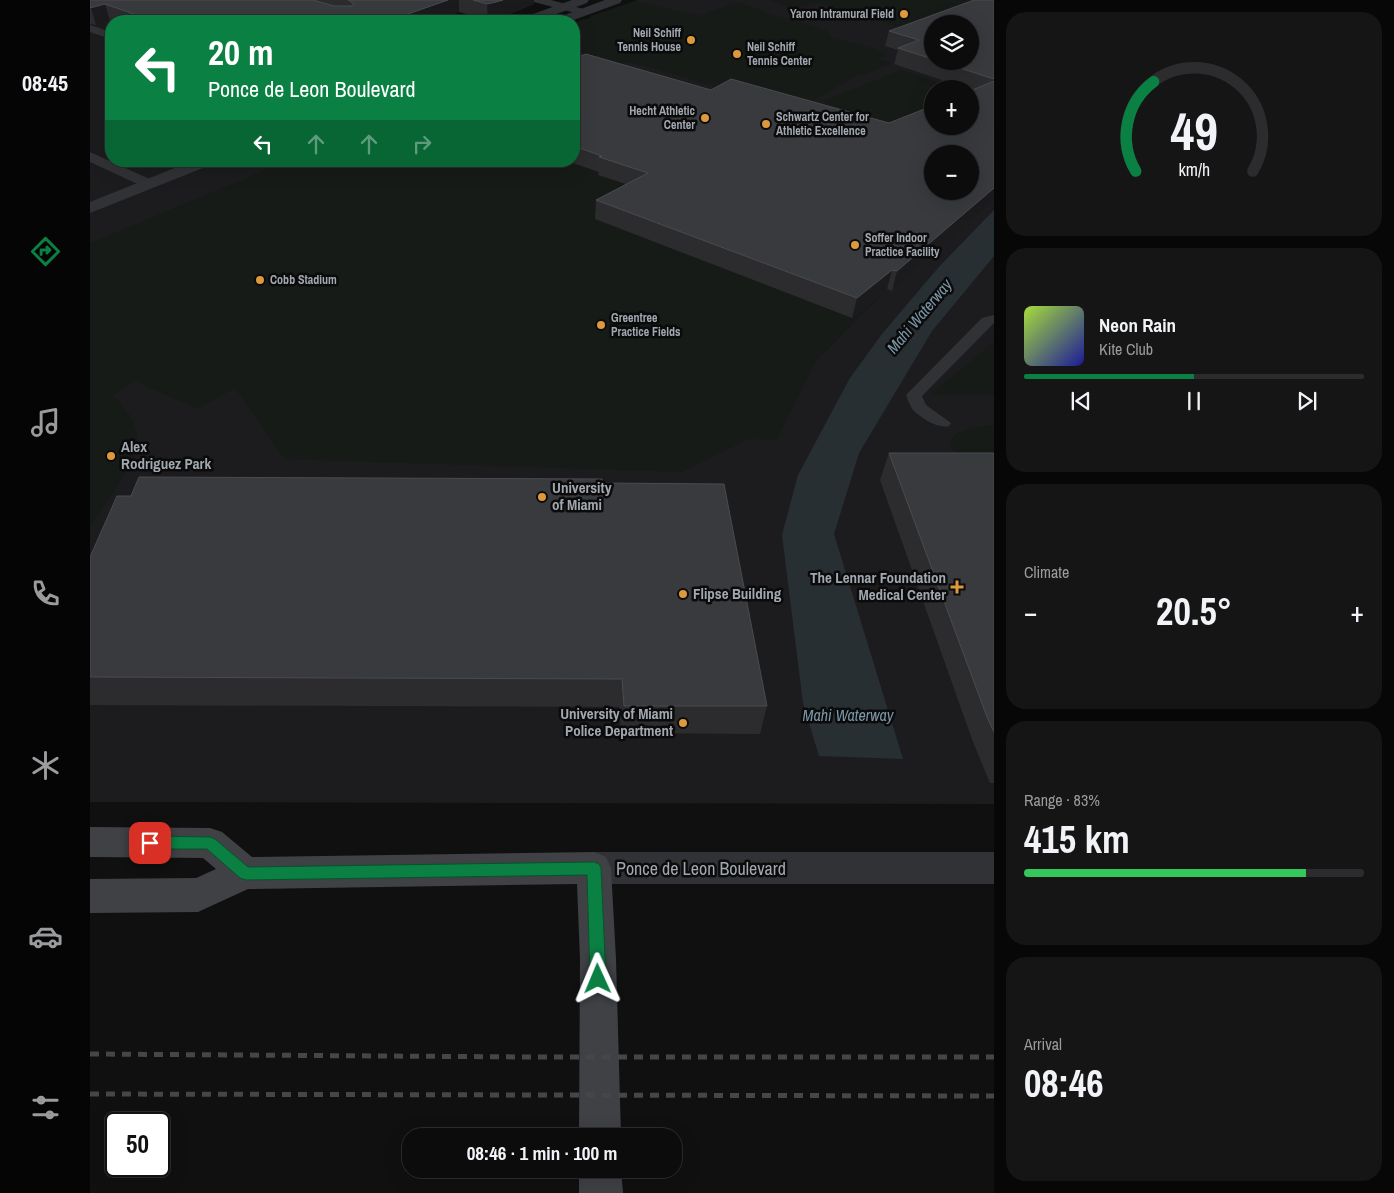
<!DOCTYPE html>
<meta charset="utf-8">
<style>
:root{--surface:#0c0c0d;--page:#151516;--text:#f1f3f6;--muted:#9a9b9d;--line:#2c2c2e;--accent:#0b8043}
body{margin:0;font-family:"Archivo Narrow",sans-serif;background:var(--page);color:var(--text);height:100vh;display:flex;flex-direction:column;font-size:19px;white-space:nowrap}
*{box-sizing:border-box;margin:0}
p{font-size:16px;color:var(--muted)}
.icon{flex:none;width:28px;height:28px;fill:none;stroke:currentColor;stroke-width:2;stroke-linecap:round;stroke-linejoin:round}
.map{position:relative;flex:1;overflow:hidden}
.details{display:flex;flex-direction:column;gap:12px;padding:12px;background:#070707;width:400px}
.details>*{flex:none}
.guide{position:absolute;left:15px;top:15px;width:475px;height:152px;border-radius:20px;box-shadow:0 5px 20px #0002,0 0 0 1px var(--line);background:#0b8043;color:#fff;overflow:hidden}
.fabs{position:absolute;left:834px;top:15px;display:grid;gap:10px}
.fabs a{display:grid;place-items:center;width:55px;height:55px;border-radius:50%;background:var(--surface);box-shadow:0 5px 20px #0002,0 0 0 1px var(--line);font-size:25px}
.speed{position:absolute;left:15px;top:1112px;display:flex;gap:10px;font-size:25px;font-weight:700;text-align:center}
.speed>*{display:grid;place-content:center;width:65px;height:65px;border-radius:50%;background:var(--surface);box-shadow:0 5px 20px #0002,0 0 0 1px var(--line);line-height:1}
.speed .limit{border:2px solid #111;border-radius:8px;background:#fff;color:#111}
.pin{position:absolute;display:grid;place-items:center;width:42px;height:42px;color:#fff;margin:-21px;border-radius:10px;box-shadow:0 2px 8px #0006}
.me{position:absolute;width:55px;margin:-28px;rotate:359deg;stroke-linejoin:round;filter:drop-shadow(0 0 4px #0008)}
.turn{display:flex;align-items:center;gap:18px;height:105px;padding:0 20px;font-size:22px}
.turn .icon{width:65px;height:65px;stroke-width:2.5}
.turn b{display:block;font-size:35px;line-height:42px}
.lanes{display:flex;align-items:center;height:48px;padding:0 20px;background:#0003;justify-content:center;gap:25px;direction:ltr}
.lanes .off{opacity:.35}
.big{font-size:38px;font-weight:700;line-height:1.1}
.details .card{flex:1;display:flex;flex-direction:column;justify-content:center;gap:8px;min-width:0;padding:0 18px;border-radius:20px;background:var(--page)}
.details .dial{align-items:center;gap:0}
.dial svg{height:130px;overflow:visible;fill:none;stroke:var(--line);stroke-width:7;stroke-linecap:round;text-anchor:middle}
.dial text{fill:var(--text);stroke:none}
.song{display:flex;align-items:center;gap:15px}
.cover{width:60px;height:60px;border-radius:8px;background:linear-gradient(135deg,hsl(80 70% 55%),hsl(240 70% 35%))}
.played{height:5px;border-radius:2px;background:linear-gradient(90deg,var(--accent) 50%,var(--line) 50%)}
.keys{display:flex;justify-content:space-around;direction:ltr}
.heat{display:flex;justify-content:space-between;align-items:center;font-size:28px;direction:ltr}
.charge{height:8px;border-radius:4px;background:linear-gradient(90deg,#34c759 83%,var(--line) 0)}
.trip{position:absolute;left:312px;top:1128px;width:280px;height:50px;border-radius:20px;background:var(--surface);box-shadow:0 5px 20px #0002,0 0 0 1px var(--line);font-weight:700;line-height:50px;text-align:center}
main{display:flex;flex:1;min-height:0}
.dock{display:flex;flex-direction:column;width:90px;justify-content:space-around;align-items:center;background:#050505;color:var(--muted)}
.dock .icon{width:35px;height:35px}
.dock .active{color:var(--accent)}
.dock b{font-size:22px;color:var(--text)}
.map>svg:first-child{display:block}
.built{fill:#1c1c1e;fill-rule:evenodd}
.green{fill:#171b17}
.water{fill:#282f33}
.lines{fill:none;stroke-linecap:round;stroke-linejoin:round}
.pedestrian{fill:#313235;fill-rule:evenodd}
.minor{fill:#313235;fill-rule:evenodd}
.tertiary{fill:#313235;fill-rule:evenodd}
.secondary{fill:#3f4145;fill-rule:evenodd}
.rail{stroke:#44464a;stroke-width:5;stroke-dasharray:9 7;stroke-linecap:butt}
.wall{fill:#2c2c2f;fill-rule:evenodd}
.shaded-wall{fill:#1b1b1d}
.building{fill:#393a3d;stroke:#494b4f;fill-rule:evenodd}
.route{fill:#0b8043;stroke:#07532c}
.poi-dot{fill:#dd993c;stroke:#0b0b0c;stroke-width:2}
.labels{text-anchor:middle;stroke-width:5;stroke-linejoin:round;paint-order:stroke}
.far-poi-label{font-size:12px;font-weight:bold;fill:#a2a8b0;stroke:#0b0b0c;text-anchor:start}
.poi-label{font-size:15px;font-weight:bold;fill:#a2a8b0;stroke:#0b0b0c;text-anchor:start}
.water-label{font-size:16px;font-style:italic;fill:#7c97a8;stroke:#0b0b0c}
.near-street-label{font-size:18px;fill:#a2a8b0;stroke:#0b0b0c}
</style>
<main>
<nav class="dock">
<b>08:45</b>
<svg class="icon active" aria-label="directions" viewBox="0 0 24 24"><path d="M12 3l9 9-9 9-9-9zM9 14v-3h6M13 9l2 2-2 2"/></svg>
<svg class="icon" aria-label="music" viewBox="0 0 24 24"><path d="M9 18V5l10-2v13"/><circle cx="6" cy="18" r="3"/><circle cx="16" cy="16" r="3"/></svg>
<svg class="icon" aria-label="phone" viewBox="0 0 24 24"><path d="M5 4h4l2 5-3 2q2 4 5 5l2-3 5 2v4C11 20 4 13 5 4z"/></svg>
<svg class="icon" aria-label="climate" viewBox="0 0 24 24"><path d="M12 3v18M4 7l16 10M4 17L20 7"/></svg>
<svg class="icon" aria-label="car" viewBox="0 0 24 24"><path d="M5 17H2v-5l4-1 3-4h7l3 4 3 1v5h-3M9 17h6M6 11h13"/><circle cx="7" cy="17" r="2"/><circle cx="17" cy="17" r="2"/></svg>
<svg class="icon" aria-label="filters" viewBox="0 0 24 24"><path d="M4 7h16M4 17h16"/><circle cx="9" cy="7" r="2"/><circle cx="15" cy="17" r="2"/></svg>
</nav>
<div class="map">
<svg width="904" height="1193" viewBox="0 0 904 1193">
<rect width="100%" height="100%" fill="#101011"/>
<!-- built -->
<path class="built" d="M0,0L21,21V161H484V24L548,0H904V804L0,802ZM842,24H880V61H842ZM842,89H880V126H842ZM842,154H880V191H842Z"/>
<!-- green -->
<path class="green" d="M680,0H904V1L810,28L770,13L762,15L728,3L703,9Z
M545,1L611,16L642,3H651L683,15L733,29L739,32L738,35L744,38L784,48L796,54L789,59L802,63L773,75L769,74L711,108L704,109L540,62L530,63L484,50V23L494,19L501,20V16Z
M811,70L866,89H842V119L810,133L735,104L733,101Z
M198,161H477L511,173L509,175L532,183L536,182L797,289L727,360L687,440L659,439L592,472L194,459L145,388L107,409L45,381L23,396C36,407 49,425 47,443C44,464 13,509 0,527V243Z
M904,342V395H840Z
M904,425V465L869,455L860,447C859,428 890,426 904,425Z"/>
<!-- water -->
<path class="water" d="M904,210V256L842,331L769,453L744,534L813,759L729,756L713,703L692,535L708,475L760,378L792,334L848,268Z"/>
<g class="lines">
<!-- pedestrian -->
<path class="pedestrian" d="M904,315V323L832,396L836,405L861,423L859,426C848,429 831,418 823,410C820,406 818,400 816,395L892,318Z"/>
<!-- minor -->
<path class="minor" d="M443,0H461L497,10L499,12L493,15L444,2Z
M0,25L21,32V39L0,32Z
M0,152L64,181L67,184L64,187H54L0,162Z"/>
<!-- tertiary -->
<path class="tertiary" d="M482,0H499L497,3L447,21H430L432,18Z
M515,0H532L530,3L481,21H471L470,19L472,16Z
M102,161H125L123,164L0,213V202Z
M504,852H904V884H504L492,879L487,868L492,857Z"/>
<!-- secondary -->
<path class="secondary" d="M0,827L120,828L132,832L162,857L504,852L516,857L521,868L526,959L531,1136H489L490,959L487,884L158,889L108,912L0,913V879L106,878L126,869L113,858L0,857Z
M489,1169H531L533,1193H489Z"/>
<!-- rail -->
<path class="rail" d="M0,1054L439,1057H904
M0,1094L904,1096"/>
</g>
<!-- wall -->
<path class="wall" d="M0,0H444V4L407,19L398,20L369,12L346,21H20L6,25L0,24Z
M904,0V201L802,291L797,289L762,318L505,219L506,200L536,184L508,175L509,172L477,161H484V56L621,90L799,123L882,90L804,64L808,50L795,46L799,31ZM842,24L880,61H842Z
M799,453H904V783H900L883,742L790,480Z
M512,483L677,706L670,734L531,733L529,707L0,705V557L41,496Z"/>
<!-- shaded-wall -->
<path class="shaded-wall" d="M358,0H369V12L346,21H298Z
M413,0H444V4L407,19L398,20L397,4Z
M15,4L20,21L6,25L1,8Z
M904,188V201L802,291L807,271Z
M802,270L797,289L762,318L767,298Z"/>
<!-- building -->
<path class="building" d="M0,0H223L244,6H262L264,4L260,1L258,0H358L298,21H64L15,4L0,8Z
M383,0H413L406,2L397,4Z
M884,0H904V79L848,61H880V24H842V59L808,48L829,40L799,31Z
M496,54L621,90L641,79L799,123L842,106V126H880V91L904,81V188L807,271L802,270L767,298L506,200L558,173L509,157L512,156L484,146V56L488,57ZM842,154H880V191H842Z
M799,453H904V732L897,717Z
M49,477L512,479V483L634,484L677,706H534L532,679L0,677V557L27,496H41Z"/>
<!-- route -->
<path class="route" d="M60,836L120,837L125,839L158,867L504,862L509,864L511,868L516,979L514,984L508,986L503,984L500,979L497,875L156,880L150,878L117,849H60L55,847L53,843L55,838Z"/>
<!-- markers -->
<g class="poi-dot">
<circle cx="814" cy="14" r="5"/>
<circle cx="601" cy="40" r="5"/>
<circle cx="647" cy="54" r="5"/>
<circle cx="615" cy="118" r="5"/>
<circle cx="676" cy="124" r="5"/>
<circle cx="765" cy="245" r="5"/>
<circle cx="170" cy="280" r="5"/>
<circle cx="511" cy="325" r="5"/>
<circle cx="21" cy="456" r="5"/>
<circle cx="452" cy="497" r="5"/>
<path d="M864.5 579.5h5v5h5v5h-5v5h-5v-5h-5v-5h5z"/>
<circle cx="593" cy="594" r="5"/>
<circle cx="593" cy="723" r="5"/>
</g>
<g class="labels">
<!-- far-poi labels -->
<g class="far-poi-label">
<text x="804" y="18" text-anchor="end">Yaron Intramural Field</text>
<text x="591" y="37" text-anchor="end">Neil Schiff<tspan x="591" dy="14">Tennis House</tspan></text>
<text x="657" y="51">Neil Schiff<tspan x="657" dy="14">Tennis Center</tspan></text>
<text x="605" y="115" text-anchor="end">Hecht Athletic<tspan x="605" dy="14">Center</tspan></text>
<text x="686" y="121">Schwartz Center for<tspan x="686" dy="14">Athletic Excellence</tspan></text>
<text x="775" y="242">Soffer Indoor<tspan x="775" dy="14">Practice Facility</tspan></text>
<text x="180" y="284">Cobb Stadium</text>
<text x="521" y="322">Greentree<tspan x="521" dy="14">Practice Fields</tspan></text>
</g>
<!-- poi labels -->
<g class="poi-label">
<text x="31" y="452">Alex<tspan x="31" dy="17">Rodriguez Park</tspan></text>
<text x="462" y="493">University<tspan x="462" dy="17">of Miami</tspan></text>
<text x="856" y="583" text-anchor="end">The Lennar Foundation<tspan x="856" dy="17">Medical Center</tspan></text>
<text x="603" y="599">Flipse Building</text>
<text x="583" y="719" text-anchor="end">University of Miami<tspan x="583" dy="17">Police Department</tspan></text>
</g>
<!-- water labels -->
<g class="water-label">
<text transform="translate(829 316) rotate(-50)" y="6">Mahi Waterway</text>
<text x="758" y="721">Mahi Waterway</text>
</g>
<!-- near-street labels -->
<g class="near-street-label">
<text x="611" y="875">Ponce de Leon Boulevard</text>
</g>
</g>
</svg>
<div class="fabs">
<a><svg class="icon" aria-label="layers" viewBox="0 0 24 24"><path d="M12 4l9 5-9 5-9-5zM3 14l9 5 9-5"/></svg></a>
<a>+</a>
<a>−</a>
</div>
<div class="speed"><div class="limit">50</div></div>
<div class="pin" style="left:60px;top:843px;background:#d93025"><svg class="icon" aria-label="arrive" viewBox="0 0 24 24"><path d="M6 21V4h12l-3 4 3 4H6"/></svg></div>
<svg class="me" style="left:508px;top:979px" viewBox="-20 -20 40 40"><path d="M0-17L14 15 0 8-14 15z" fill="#0b8043" stroke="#fff" stroke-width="4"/></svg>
<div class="trip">08:46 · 1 min · 100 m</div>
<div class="guide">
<div class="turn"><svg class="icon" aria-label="left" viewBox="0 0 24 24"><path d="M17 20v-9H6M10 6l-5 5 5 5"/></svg><div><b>20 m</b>Ponce de Leon Boulevard</div></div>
<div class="lanes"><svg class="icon" aria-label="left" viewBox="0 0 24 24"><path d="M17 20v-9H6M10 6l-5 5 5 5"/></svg><svg class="icon off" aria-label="ahead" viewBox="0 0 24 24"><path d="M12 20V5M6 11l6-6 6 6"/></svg><svg class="icon off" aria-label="ahead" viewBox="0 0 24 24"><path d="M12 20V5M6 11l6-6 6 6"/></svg><svg class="icon off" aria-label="right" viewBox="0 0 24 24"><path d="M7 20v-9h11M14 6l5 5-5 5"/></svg></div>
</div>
</div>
<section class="details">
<div class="card dial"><svg viewBox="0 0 100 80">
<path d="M14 69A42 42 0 1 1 86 69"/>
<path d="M14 69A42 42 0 0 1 25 14" stroke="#0b8043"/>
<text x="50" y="56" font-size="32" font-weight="700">49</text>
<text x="50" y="72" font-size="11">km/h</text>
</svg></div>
<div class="card">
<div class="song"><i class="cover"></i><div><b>Neon Rain</b><p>Kite Club</p></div></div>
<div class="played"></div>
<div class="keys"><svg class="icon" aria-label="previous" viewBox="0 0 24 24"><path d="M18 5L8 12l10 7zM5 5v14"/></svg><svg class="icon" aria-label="pause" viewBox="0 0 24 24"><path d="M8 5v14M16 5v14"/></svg><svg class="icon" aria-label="next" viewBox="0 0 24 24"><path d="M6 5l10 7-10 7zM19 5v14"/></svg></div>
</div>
<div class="card"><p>Climate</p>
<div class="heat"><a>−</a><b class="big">20.5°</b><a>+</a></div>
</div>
<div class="card"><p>Range · 83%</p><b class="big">415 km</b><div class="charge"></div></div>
<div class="card"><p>Arrival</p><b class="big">08:46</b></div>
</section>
</main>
